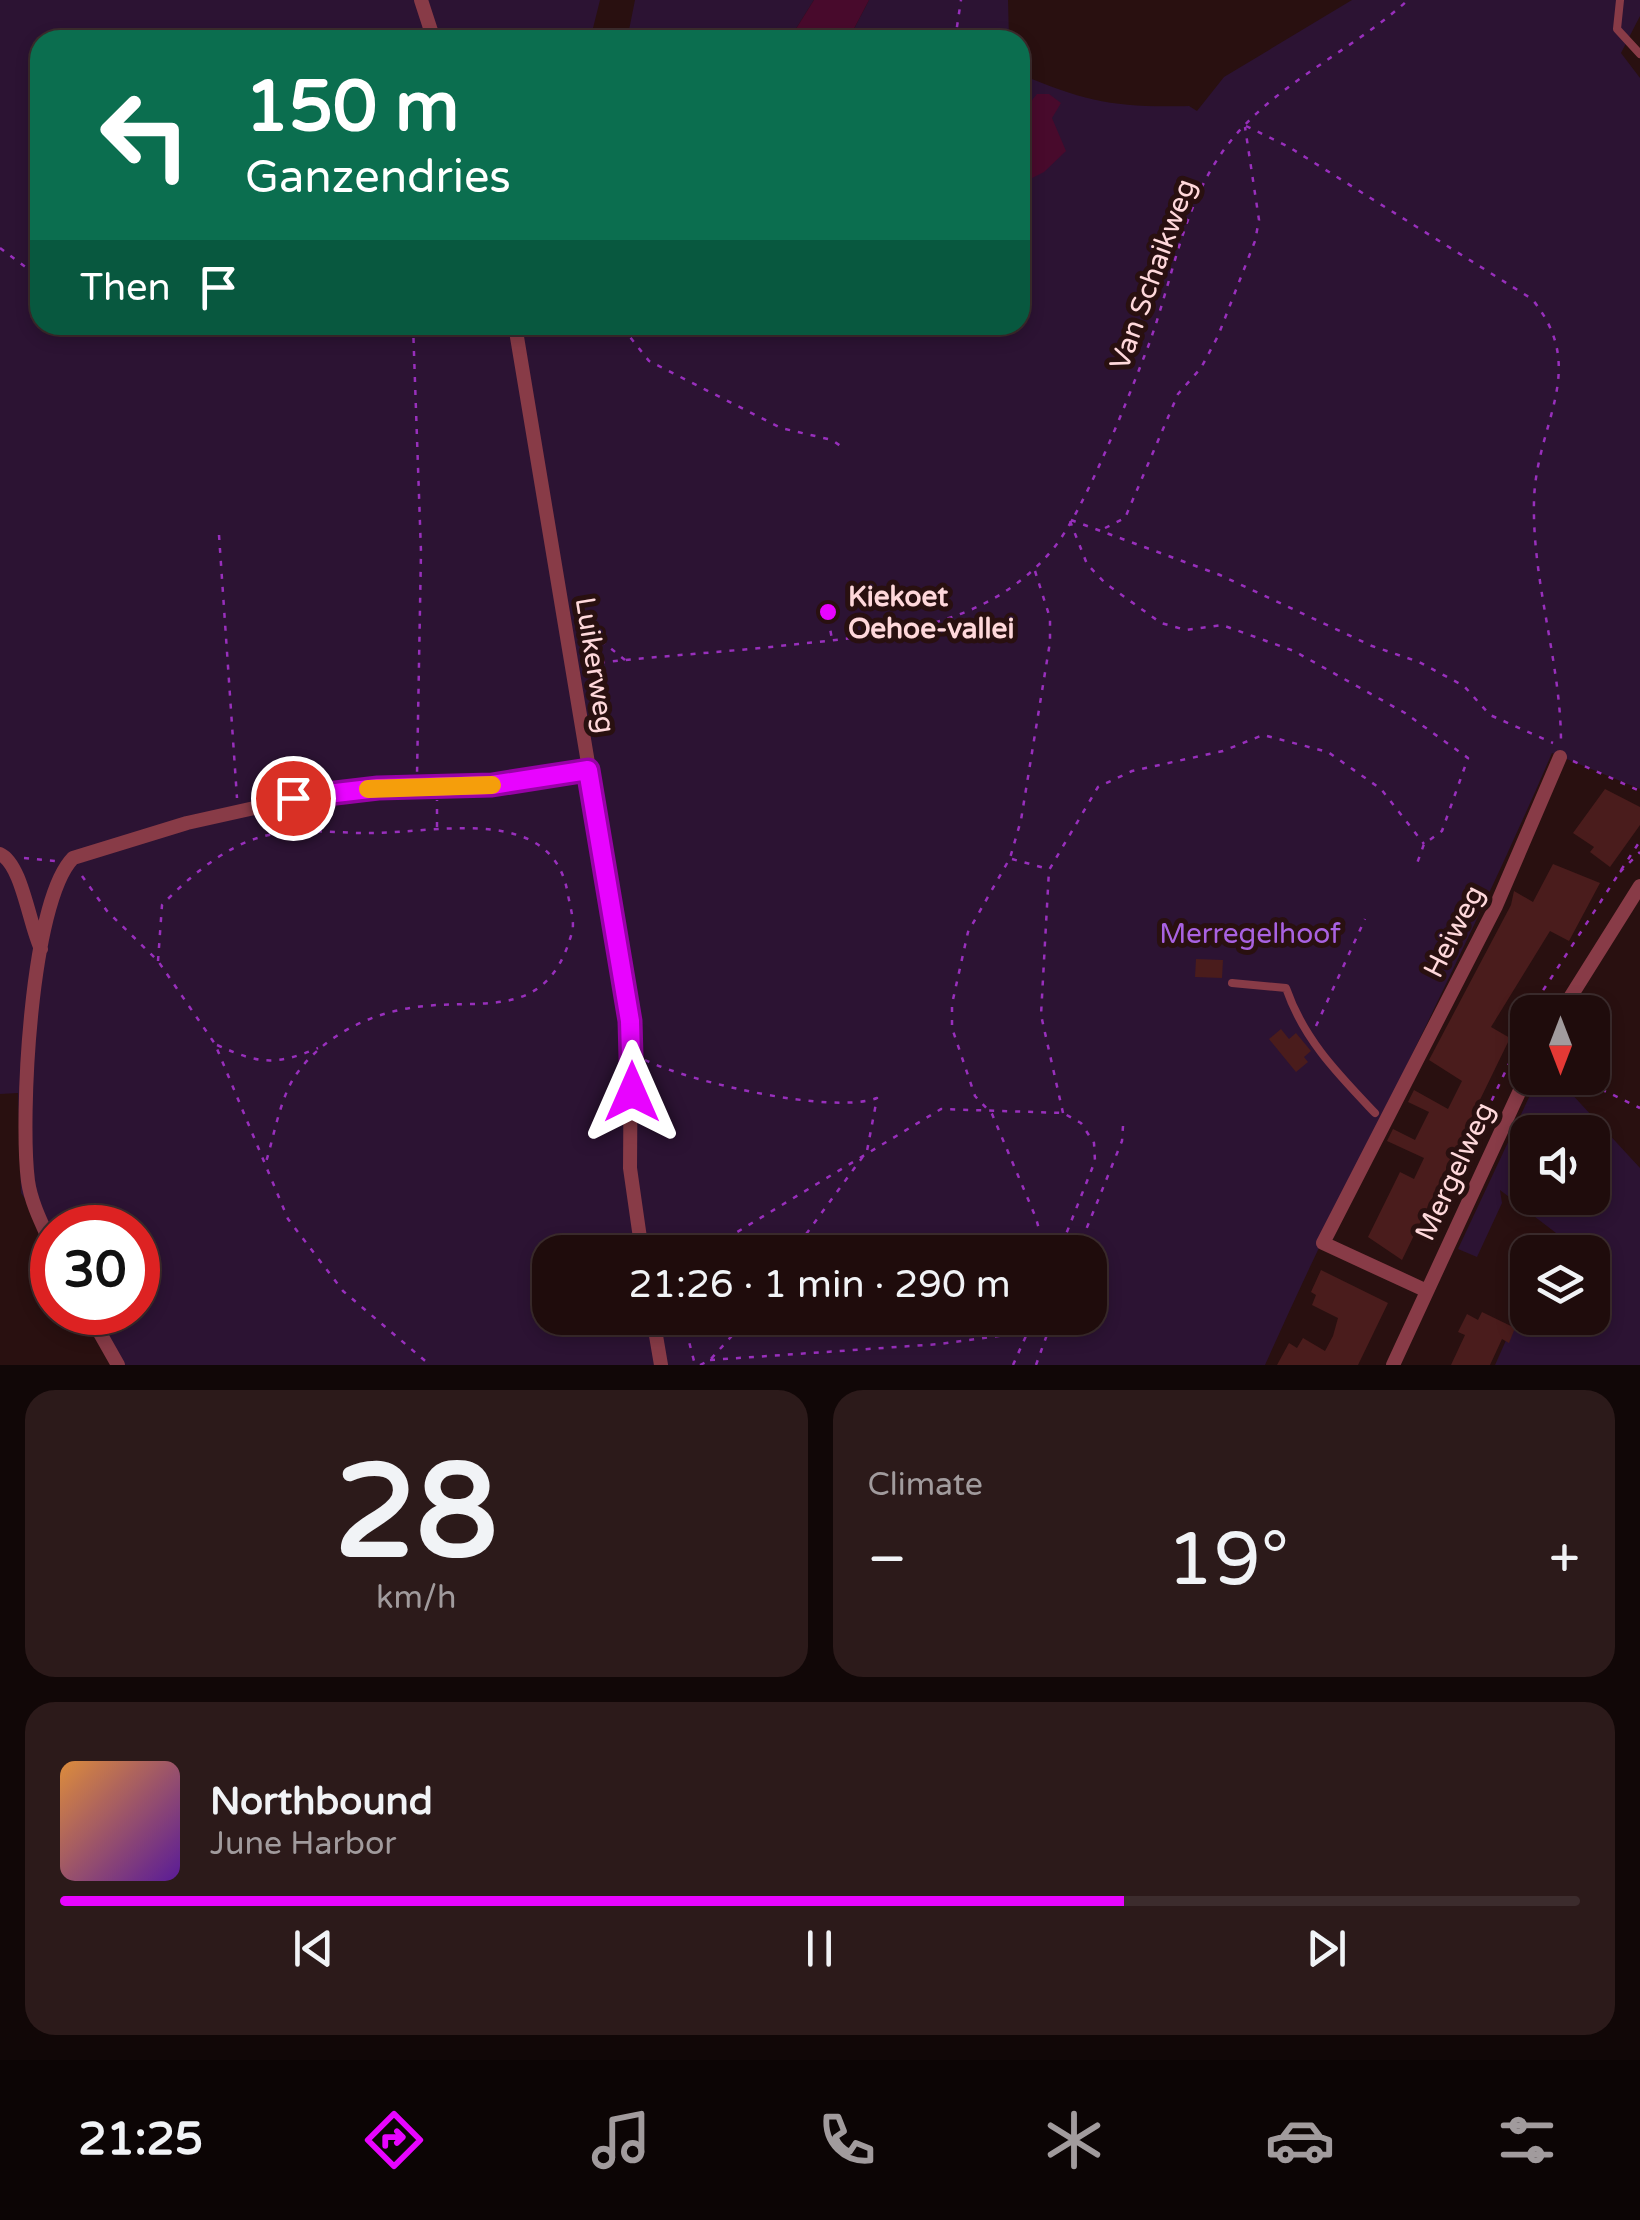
<!DOCTYPE html>
<meta charset="utf-8">
<style>
:root{--surface:#1f0c0c;--page:#2c1a1a;--text:#f1f3f6;--muted:#a19b9d;--line:#3c2c2d;--accent:#e804ff}
body{margin:0;font-family:"Varela Round",sans-serif;background:var(--page);color:var(--text);height:100vh;display:flex;flex-direction:column;font-size:38px;white-space:nowrap}
*{box-sizing:border-box;margin:0}
p{font-size:32px;color:var(--muted)}
.icon{flex:none;width:55px;height:55px;fill:none;stroke:currentColor;stroke-width:2;stroke-linecap:round;stroke-linejoin:round}
.map{position:relative;height:1365px;overflow:hidden}
.panel{display:flex;flex-direction:column;gap:25px;padding:25px;background:#110707;flex:1}
.panel>*{flex:none}
.top-card{position:absolute;left:30px;top:30px;width:1000px;height:305px;border-radius:30px;box-shadow:0 5px 15px #0003,0 0 0 2px var(--line);background:#0b6e4f;color:#fff;overflow:hidden}
.needle{width:65px;rotate:180deg}
.tools{position:absolute;left:1510px;top:995px;display:grid;gap:20px}
.tools a{display:grid;place-items:center;width:100px;height:100px;border-radius:20px;background:var(--surface);box-shadow:0 5px 15px #0003,0 0 0 2px var(--line);font-size:50px}
.speed{position:absolute;left:30px;top:1205px;display:flex;gap:20px;font-size:50px;font-weight:700;text-align:center}
.speed>*{display:grid;place-content:center;width:130px;height:130px;border-radius:50%;background:var(--surface);box-shadow:0 5px 15px #0003,0 0 0 2px var(--line);line-height:1}
.speed .limit{border:15px solid #d22;background:#fff;color:#111}
.pin{position:absolute;display:grid;place-items:center;width:85px;height:85px;color:#fff;margin:-42px;border:5px solid #fff;border-radius:50%;box-shadow:0 2px 10px #0007}
.me{position:absolute;width:110px;margin:-55px;rotate:0deg;stroke-linejoin:round;filter:drop-shadow(0 0 8px #0008)}
.turn{display:flex;align-items:center;gap:35px;height:210px;padding:0 50px;font-size:45px}
.turn .icon{width:130px;height:130px;stroke-width:2.5}
.turn b{display:block;font-size:70px;line-height:85px}
.then{display:flex;align-items:center;height:95px;padding:0 50px;background:#0003;gap:20px;font-size:38px}
.big{font-size:75px;font-weight:600;line-height:1.1}
.panel .card{flex:1;display:flex;flex-direction:column;justify-content:center;gap:15px;min-width:0;padding:0 35px;border-radius:30px;background:var(--page)}
.panel .dial{align-items:center;gap:0}
.dial b{font-size:130px;line-height:1}
.song{display:flex;align-items:center;gap:30px}
.cover{width:120px;height:120px;border-radius:15px;background:linear-gradient(135deg,hsl(30 70% 55%),hsl(270 70% 35%))}
.played{height:10px;border-radius:5px;background:linear-gradient(90deg,var(--accent) 70%,var(--line) 70%)}
.keys{display:flex;justify-content:space-around;direction:ltr}
.heat{display:flex;justify-content:space-between;align-items:center;font-size:55px;direction:ltr}
.panel .tiles{flex:1;display:grid;gap:25px;grid-template-columns:1fr 1fr}
.card:last-child{grid-column:span 2}
.trip{position:absolute;left:532px;top:1235px;width:575px;height:100px;border-radius:30px;background:var(--surface);box-shadow:0 5px 15px #0003,0 0 0 2px var(--line);font-weight:600;line-height:100px;text-align:center}
.dock{display:flex;height:160px;justify-content:space-around;align-items:center;background:#0c0505;color:var(--muted)}
.dock .icon{width:70px;height:70px}
.dock .selected{color:var(--accent)}
.dock b{font-size:45px;color:var(--text)}
.map>svg:first-child{display:block}
.green{fill:#2c1333;fill-rule:evenodd}
.water{fill:#480a2c}
.building{fill:#4a1c1c}
.lines{fill:none;stroke-linecap:round;stroke-linejoin:round}
.path{stroke:#982fbc;stroke-width:2.5;stroke-dasharray:5 8;stroke-linecap:butt}
.service{stroke:#883b47;stroke-width:8}
.minor{stroke:#883b47;stroke-width:14}
.route-casing{stroke:#9703a6;stroke-width:25}
.route{stroke:#e804ff;stroke-width:18}
.slow{stroke:#f59e0b;stroke-width:18}
.poi-dot{fill:#e804ff;stroke:#291010;stroke-width:4}
.labels{text-anchor:middle;stroke-width:10;stroke-linejoin:round;paint-order:stroke}
.street-label{font-size:28px;fill:#ffd8db;stroke:#291010}
.poi-label{font-size:28px;font-weight:bold;fill:#ffd8db;stroke:#291010;text-anchor:start}
.park-label{font-size:28px;fill:#a962e1;stroke:#291010}
</style>
<div class="map">
<svg width="1640" height="1365" viewBox="0 0 1640 1365">
<rect width="100%" height="100%" fill="#291010"/>
<!-- green -->
<path class="green" d="M0,0H600L590,40H40V325H1020V74C1086,102 1117,108 1189,106L1197,111L1224,77L1352,0H1640V16L1621,53L1640,78V789L1552,753C1463,960 1357,1159 1265,1365H122L92,1313L138,1312V1228H52V1237L21,1193L18,1093L0,1094ZM550,1252H1090V1318H550Z
M635,0H814L789,40H627Z
M869,0H1008L1009,40H848Z
M1538,1078H1557L1640,1168V1365H1495L1527,1293L1528,1318H1592V1252H1551L1560,1236L1500,1190L1502,1203L1477,1257L1458,1249ZM1528,1132H1592V1198H1528Z"/>
<!-- water -->
<path class="water" d="M814,0H869L848,40H789Z
M1037,94H1049L1061,103L1052,118L1066,151L1044,172L1020,184V115Z"/>
<!-- building -->
<path class="building" d="M1605,789L1640,807V825L1610,867L1590,852L1594,847L1573,833Z
M1553,864L1600,883L1569,941L1550,931L1491,1027L1510,1038L1402,1260L1368,1237L1400,1172L1414,1179L1424,1158L1387,1141L1393,1129L1415,1140L1429,1112L1408,1102L1414,1090L1448,1109L1462,1081L1429,1060L1511,905L1514,891L1533,902Z
M1196,959L1223,960L1222,978L1195,977Z
M1281,1029L1289,1039L1296,1033L1311,1051L1304,1057L1308,1062L1296,1072L1269,1039Z
M1321,1270L1388,1303L1358,1365H1277L1289,1343L1297,1348L1303,1338L1325,1351L1333,1336L1338,1318L1312,1305L1316,1295L1311,1292Z
M1482,1312L1515,1328L1509,1343L1502,1339L1490,1365H1451L1465,1335L1458,1332L1467,1314L1478,1320Z"/>
<g class="lines">
<!-- path -->
<path class="path" d="M955,40L961,0
M1246,126L1289,147L1532,299C1590,370 1536,422 1534,501C1532,583 1561,662 1561,743
M0,248L40,278
M108,325L118,330L134,325
M413,325L421,552L417,775
M629,325L630,337L649,361L781,428L832,440L842,447
M1071,520L1220,575L1372,646L1419,662L1464,686L1490,715L1553,743
M1070,521L1087,564L1105,583L1161,623L1186,630L1222,625L1294,651L1405,713L1468,758L1442,831L1424,844L1415,869
M1105,528L1125,518L1178,394L1201,368L1218,336L1255,241L1259,220L1245,127
M219,535L237,798
M1035,571L1050,618V642L1021,820L1010,858L968,932L952,1004V1028L975,1096L992,1114L1036,1218L1045,1252
M828,618L832,639
M581,624L625,660
M587,664C657,656 728,652 798,644C892,634 988,627 1053,549C1084,511 1125,406 1144,357C1172,288 1180,208 1226,147C1273,84 1351,52 1408,0
M1573,761L1640,791
M437,827V800
M24,858L55,861
M1012,859L1048,869
M1620,872L1640,852
M82,876L107,911L158,961L215,1044L288,1219L343,1291L430,1365
M158,961L162,905C188,878 224,847 261,837C298,826 337,834 375,833C440,832 554,804 568,895C570,906 575,922 572,932C547,1026 478,996 410,1008C366,1015 321,1038 295,1076C280,1099 274,1136 266,1162
M1529,1012L1640,841
M1316,1026L1365,919
M217,1045C259,1064 275,1066 318,1048
M645,1060C690,1082 832,1115 877,1098L867,1151L793,1252
M1578,1078L1640,1108
M1063,1113L1041,1015L1049,870L1098,787L1132,771L1223,751L1263,735L1328,752L1381,789L1424,844
M1444,1221L1458,1172L1523,1034L1517,1031L1528,1014
M704,1252L941,1109L1063,1113L1081,1123L1094,1143L1095,1161L1059,1252
M1077,1252L1122,1141L1123,1126
M683,1318L695,1365
M710,1360L940,1344L1028,1332
M700,1365L710,1360L748,1318
M1013,1365L1034,1318
M1036,1365L1053,1318"/>
<!-- service -->
<path class="service" d="M1620,0L1617,29L1640,54
M1232,983L1286,988C1304,1040 1338,1074 1375,1113"/>
<!-- minor -->
<path class="minor" d="M421,0L434,40
M515,325L631,1021L630,1168L642,1252
M0,854C22,864 29,924 41,949
M1561,1012L1640,886
M52,1246C43,1226 31,1203 28,1181C20,1119 30,902 73,858L187,823L321,793L492,785L587,770
M1427,1291L1323,1243L1496,906L1560,757
M88,1312L118,1365
M653,1318L661,1365
M1393,1365L1528,1073"/>
</g>
<g class="lines">
<defs>
<path id="route" d="M293,798L378,788L492,785L588,770L630,1021L632,1092"/>
</defs>
<!-- route casing -->
<use href="#route" class="route-casing"/>
<!-- route -->
<use href="#route" class="route"/>
<!-- slow -->
<path class="slow" d="M368,789L492,785"/>
</g>
<!-- markers -->
<circle class="poi-dot" cx="828" cy="612" r="10"/>
<g class="labels">
<!-- street labels -->
<g class="street-label">
<text transform="translate(1152 274) rotate(-70)" y="10">Van Schaikweg</text>
<text transform="translate(596 665) rotate(81)" y="10">Luikerweg</text>
<text transform="translate(1453 931) rotate(-63)" y="10">Heiweg</text>
<text transform="translate(1454 1171) rotate(-65)" y="10">Mergelweg</text>
</g>
<!-- poi labels -->
<g class="poi-label">
<text x="848" y="606">Kiekoet<tspan x="848" dy="32">Oehoe-vallei</tspan></text>
</g>
<!-- park labels -->
<g class="park-label">
<text x="1250" y="943">Merregelhoof</text>
</g>
</g>
</svg>
<div class="tools">
<a><svg class="needle" viewBox="-14 -14 28 28"><path d="M0-13l5 13h-10z" fill="#e53935"/><path d="M0 13l5-13h-10z" fill="#a19b9d"/></svg></a>
<a><svg class="icon" aria-label="sound" viewBox="0 0 24 24"><path d="M4 9h4l5-4v14l-5-4H4zM17 9q2 3 0 6"/></svg></a>
<a><svg class="icon" aria-label="layers" viewBox="0 0 24 24"><path d="M12 4l9 5-9 5-9-5zM3 14l9 5 9-5"/></svg></a>
</div>
<div class="speed"><div class="limit">30</div></div>
<div class="pin" style="left:293px;top:798px;background:#d93025"><svg class="icon" aria-label="arrive" viewBox="0 0 24 24"><path d="M6 21V4h12l-3 4 3 4H6"/></svg></div>
<svg class="me" style="left:632px;top:1092px" viewBox="-20 -20 40 40"><path d="M0-17L14 15 0 8-14 15z" fill="#e804ff" stroke="#fff" stroke-width="4"/></svg>
<div class="trip">21:26 · 1 min · 290 m</div>
<div class="top-card">
<div class="turn"><svg class="icon" aria-label="left" viewBox="0 0 24 24"><path d="M17 20v-9H6M10 6l-5 5 5 5"/></svg><div><b>150 m</b>Ganzendries</div></div>
<div class="then">Then<svg class="icon" aria-label="arrive" viewBox="0 0 24 24"><path d="M6 21V4h12l-3 4 3 4H6"/></svg></div>
</div>
</div>
<section class="panel">
<div class="tiles">
<div class="card dial"><b>28</b><p>km/h</p></div>
<div class="card"><p>Climate</p>
<div class="heat"><a>−</a><b class="big">19°</b><a>+</a></div>
</div>
<div class="card">
<div class="song"><i class="cover"></i><div><b>Northbound</b><p>June Harbor</p></div></div>
<div class="played"></div>
<div class="keys"><svg class="icon" aria-label="previous" viewBox="0 0 24 24"><path d="M18 5L8 12l10 7zM5 5v14"/></svg><svg class="icon" aria-label="pause" viewBox="0 0 24 24"><path d="M8 5v14M16 5v14"/></svg><svg class="icon" aria-label="next" viewBox="0 0 24 24"><path d="M6 5l10 7-10 7zM19 5v14"/></svg></div>
</div>
</div>
</section>
<nav class="dock">
<b>21:25</b>
<svg class="icon selected" aria-label="directions" viewBox="0 0 24 24"><path d="M12 3l9 9-9 9-9-9zM9 14v-3h6M13 9l2 2-2 2"/></svg>
<svg class="icon" aria-label="music" viewBox="0 0 24 24"><path d="M9 18V5l10-2v13"/><circle cx="6" cy="18" r="3"/><circle cx="16" cy="16" r="3"/></svg>
<svg class="icon" aria-label="phone" viewBox="0 0 24 24"><path d="M5 4h4l2 5-3 2q2 4 5 5l2-3 5 2v4C11 20 4 13 5 4z"/></svg>
<svg class="icon" aria-label="climate" viewBox="0 0 24 24"><path d="M12 3v18M4 7l16 10M4 17L20 7"/></svg>
<svg class="icon" aria-label="car" viewBox="0 0 24 24"><path d="M5 17H2v-5l4-1 3-4h7l3 4 3 1v5h-3M9 17h6M6 11h13"/><circle cx="7" cy="17" r="2"/><circle cx="17" cy="17" r="2"/></svg>
<svg class="icon" aria-label="filters" viewBox="0 0 24 24"><path d="M4 7h16M4 17h16"/><circle cx="9" cy="7" r="2"/><circle cx="15" cy="17" r="2"/></svg>
</nav>
